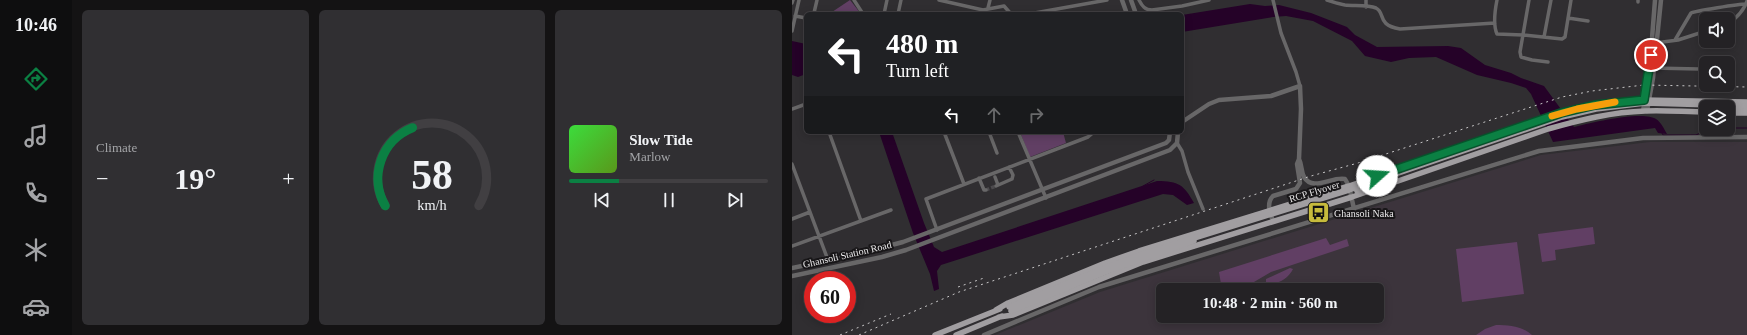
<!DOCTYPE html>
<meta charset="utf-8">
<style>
:root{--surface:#242225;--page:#302f32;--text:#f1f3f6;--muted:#a3a4a7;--line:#413f42;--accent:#0b8043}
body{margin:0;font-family:"Times New Roman",serif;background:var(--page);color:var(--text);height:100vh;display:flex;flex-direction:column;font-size:15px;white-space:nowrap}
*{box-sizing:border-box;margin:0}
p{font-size:13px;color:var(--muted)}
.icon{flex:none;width:22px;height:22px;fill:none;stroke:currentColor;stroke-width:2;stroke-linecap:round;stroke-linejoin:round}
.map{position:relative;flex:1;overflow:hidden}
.drawer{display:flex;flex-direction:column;gap:10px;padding:10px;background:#141314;width:720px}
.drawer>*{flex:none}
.guide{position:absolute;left:12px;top:12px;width:380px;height:122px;border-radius:6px;box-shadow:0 2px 10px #0003,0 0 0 1px var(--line);background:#202124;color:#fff;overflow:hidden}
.buttons{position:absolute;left:907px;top:12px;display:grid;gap:8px}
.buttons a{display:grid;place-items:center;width:36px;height:36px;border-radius:6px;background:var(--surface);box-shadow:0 2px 10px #0003,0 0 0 1px var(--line);font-size:20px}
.speed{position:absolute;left:12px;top:271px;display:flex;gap:8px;font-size:20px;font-weight:700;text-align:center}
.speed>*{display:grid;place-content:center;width:52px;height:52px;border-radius:50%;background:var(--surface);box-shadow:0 2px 10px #0003,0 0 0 1px var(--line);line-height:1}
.speed .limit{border:6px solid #d22;background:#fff;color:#111}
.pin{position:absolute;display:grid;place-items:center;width:34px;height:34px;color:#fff;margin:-17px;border:2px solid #fff;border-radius:50%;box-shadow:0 1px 4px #0007}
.me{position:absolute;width:44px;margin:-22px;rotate:71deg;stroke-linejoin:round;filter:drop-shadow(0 0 3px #0008)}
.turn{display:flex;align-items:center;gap:14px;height:84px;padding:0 16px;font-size:18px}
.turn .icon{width:52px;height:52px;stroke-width:2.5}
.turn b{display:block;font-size:28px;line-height:34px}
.lanes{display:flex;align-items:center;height:38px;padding:0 16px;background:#0003;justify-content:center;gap:20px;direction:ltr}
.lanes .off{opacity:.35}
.big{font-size:30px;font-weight:600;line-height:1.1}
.drawer .card{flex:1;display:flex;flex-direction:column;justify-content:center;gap:6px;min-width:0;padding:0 14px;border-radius:6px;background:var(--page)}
.drawer .dial{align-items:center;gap:0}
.dial svg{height:104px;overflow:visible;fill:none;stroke:var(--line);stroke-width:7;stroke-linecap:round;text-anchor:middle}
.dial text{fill:var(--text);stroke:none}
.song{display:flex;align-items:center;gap:12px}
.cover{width:48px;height:48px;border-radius:6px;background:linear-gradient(135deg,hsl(120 70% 55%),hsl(90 70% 35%))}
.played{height:4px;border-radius:2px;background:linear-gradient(90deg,var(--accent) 25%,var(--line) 25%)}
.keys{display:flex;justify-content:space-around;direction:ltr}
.heat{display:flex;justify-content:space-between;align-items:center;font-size:22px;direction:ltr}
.drawer .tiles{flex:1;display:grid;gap:10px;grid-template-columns:repeat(3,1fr)}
.trip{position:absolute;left:364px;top:283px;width:228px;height:40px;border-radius:6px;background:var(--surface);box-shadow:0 2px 10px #0003,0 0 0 1px var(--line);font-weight:600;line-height:40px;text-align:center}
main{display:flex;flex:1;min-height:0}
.menu{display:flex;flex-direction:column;width:72px;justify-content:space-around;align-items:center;background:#0e0e0f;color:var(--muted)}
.menu .icon{width:28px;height:28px}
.menu .on{color:var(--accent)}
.menu b{font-size:18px;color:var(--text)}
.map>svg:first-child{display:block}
.built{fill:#3c343c;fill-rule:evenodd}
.green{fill:#613f64}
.water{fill:#250228}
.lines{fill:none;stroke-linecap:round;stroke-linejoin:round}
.stream{stroke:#250228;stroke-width:1}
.minor-tunnel{stroke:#4c4a4d;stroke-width:3.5;stroke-dasharray:3.5 2;stroke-linecap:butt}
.minor{stroke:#686768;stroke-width:3.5}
.tertiary{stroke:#686768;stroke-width:4.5}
.primary{stroke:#a19ea1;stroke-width:5.5}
.rail{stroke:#c7c6c7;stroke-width:1;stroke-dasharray:2 4;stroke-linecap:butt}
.primary-bridge{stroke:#a19ea1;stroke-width:5.5}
.route-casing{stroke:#07532c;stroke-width:10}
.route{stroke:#0b8043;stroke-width:7}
.slow{stroke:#f59e0b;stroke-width:7}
.labels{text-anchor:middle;stroke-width:4;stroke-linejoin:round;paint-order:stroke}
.street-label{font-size:10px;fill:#eae9ea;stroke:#181618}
.poi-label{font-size:10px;fill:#eae9ea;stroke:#181618;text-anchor:start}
</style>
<main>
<nav class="menu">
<b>10:46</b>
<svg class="icon on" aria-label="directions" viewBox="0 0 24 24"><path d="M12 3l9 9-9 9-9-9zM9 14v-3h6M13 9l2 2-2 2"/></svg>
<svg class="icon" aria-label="music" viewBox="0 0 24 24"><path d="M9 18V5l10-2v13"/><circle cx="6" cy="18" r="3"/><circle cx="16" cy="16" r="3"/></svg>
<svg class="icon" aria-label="phone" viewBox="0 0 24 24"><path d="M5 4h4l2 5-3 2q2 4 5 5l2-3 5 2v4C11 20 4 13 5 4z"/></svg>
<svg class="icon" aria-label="climate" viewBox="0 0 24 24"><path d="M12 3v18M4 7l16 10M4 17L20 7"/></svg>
<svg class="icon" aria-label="car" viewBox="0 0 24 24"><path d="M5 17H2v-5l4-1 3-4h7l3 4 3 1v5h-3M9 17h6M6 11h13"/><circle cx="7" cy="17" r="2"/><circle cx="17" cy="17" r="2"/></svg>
</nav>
<section class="drawer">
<div class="tiles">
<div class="card"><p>Climate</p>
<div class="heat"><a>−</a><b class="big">19°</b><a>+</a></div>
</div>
<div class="card dial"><svg viewBox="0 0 100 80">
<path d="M14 69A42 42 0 1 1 86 69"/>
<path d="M14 69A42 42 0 0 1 35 9" stroke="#0b8043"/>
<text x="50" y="56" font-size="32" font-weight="700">58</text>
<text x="50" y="72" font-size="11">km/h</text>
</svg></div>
<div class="card">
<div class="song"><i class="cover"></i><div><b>Slow Tide</b><p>Marlow</p></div></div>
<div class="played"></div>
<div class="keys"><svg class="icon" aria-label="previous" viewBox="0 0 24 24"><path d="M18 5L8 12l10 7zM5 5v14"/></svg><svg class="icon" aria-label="pause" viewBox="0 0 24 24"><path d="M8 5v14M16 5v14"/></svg><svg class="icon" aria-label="next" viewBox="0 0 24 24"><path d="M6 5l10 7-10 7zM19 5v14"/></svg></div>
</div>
</div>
</section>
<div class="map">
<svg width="955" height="335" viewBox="0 0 955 335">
<rect width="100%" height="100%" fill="#302e31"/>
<!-- built -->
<path class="built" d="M858,142H955V335H203L308,292L749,155ZM371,290H585V316H371Z"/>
<!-- green -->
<path class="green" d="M58,0L69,14H37Z
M228,132H271L274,143L238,157Z
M801,227L803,244L763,250L764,260L750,262L746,234Z
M534,238L538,245L555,239L557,246L479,272L450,289L430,290L427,272Z
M725,242L732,294L670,302L664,249Z
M498,268L501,269C496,279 485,286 474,282V279Z
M704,325C717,325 730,326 740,335H684L693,329Z"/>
<!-- water -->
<path class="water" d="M458,4L473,6L487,5L519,13L555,27L563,35L585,47L656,46L669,48L693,65L719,73L729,78L752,86L782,127C797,123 851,110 864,119C869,122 872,129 875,134L866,133L863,128L761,142L739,94L734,88L719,83L685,75L644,57L617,58L599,62L573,56L560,41L521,21L494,16L481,17L390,32V15Z
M0,41L14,44V74L6,77L0,75Z
M87,132H100L132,223L142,247L150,252L365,181C387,181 392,185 402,203L395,205L381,195L371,194L149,265L145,271L147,289L142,291L138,274L121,233Z"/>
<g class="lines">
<!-- stream -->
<path class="stream" d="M936,128H955
M870,133L871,135H904L917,129
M351,186L362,180"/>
<!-- minor-tunnel -->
<path class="minor-tunnel" d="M194,190L204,186"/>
<!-- minor -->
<path class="minor" d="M62,0L71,14
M147,0L191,10L212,6
M347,0C350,6 353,10 360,10L390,6L417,0
M481,0L489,33L504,72L508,86
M535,0C541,2 547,4 553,5C562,6 576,5 584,8C594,13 584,25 608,29L703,23
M705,0C703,10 701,25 705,34L731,35L770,39L773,37L779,0
M737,0L728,52L729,57L740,60L756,62
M846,2V0
M0,3L1,0
M212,6L219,14
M574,7V0
M196,8L198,0
M25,14L22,13L25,0
M92,14L95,0
M106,14L109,0
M237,14L315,0
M3,16L14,18
M776,18L796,21
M936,24C943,19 952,10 955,1
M0,31L7,0
M752,37L759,0
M883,40L899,13C903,11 947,4 954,4
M863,43L886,40L914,31
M860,68L907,69
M0,109L14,104
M37,132L69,221
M152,132L172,184
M197,132L205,153
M226,132L254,198
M385,143L390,151L396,172L411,209
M0,164L36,260
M203,177L206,185
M187,178L192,190H194
M204,186L220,179L221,175L217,167
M0,219L18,212
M145,230L134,199L296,137L302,132
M0,246L99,210"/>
<!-- tertiary -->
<path class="tertiary" d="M330,0L335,14
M339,0L344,14
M851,111L857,77L863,0
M855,111L861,78L869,0
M390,122L417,104L427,100L479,96L508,86L509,109L507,159L505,164L508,183L504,189L481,196C474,203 478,213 481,221
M507,159C510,165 509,171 512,177C521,192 540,176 553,179L557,186L562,209
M0,268L66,254L111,242L374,143L377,140L378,132
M0,276L90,257L114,250L378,150L385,143L386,132
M192,335L307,287L747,151L851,138L955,137"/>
<!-- primary -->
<path class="primary" d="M936,109H955
M936,113H955
M204,310L216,303L313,263L347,251L557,186L769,113L803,105L852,100L955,102
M207,317L221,315L351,262L560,197L756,129C788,120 820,112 853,111C873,110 894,112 914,112
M143,335L208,309
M164,335L210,316"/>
<!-- rail -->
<path class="rail" d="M166,287L192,278
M48,335L99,314
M67,335L167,292L519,176L566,163L770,97L800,91L852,85L955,87"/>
<!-- primary-bridge -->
<path class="primary-bridge" d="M565,191L587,183
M217,307L315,267L348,255L557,190L770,117L804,109L853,103L955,106
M219,311L316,271L402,241"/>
</g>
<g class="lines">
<defs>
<path id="route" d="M585,176L769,113L803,105L852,100L859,55"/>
</defs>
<!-- route casing -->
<use href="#route" class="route-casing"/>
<!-- route -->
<use href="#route" class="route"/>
<!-- slow -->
<path class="slow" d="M760,116L785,109L823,102"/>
</g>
<!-- icons -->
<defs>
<symbol id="bus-square" viewBox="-11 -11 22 22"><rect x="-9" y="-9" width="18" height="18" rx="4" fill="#c7bb3c" stroke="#181618"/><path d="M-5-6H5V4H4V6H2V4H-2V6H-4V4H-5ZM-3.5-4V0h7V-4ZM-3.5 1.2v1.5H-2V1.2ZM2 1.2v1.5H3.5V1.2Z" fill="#111"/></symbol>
</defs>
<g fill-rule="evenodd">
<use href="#bus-square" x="514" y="200" width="25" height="25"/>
</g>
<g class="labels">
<!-- street labels -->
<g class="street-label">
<text transform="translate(522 191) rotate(-17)" y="4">RCP Flyover</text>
<text transform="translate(55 254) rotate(-13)" y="4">Ghansoli Station Road</text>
</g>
<!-- poi labels -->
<g class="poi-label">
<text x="542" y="217">Ghansoli Naka</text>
</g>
</g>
</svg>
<div class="buttons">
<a><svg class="icon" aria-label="sound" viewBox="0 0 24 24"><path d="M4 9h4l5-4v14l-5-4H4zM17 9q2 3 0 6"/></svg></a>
<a><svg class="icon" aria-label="search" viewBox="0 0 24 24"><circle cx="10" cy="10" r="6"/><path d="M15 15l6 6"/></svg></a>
<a><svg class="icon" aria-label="layers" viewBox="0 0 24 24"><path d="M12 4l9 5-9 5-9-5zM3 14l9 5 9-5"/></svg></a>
</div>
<div class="speed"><div class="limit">60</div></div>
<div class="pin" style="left:859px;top:55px;background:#d93025"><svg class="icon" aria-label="arrive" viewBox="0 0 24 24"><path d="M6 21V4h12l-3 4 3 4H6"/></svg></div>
<svg class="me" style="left:585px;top:176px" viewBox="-20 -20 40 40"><circle r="19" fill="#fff"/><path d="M0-13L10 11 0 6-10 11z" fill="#0b8043"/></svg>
<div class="trip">10:48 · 2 min · 560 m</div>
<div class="guide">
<div class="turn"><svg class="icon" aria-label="left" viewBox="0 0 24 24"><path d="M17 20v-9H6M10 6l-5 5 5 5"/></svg><div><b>480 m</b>Turn left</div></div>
<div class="lanes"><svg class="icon" aria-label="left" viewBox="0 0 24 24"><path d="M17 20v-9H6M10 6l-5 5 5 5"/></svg><svg class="icon off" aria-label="ahead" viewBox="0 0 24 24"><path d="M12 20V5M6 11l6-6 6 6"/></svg><svg class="icon off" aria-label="right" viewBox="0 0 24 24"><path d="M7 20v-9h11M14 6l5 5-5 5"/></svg></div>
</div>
</div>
</main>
